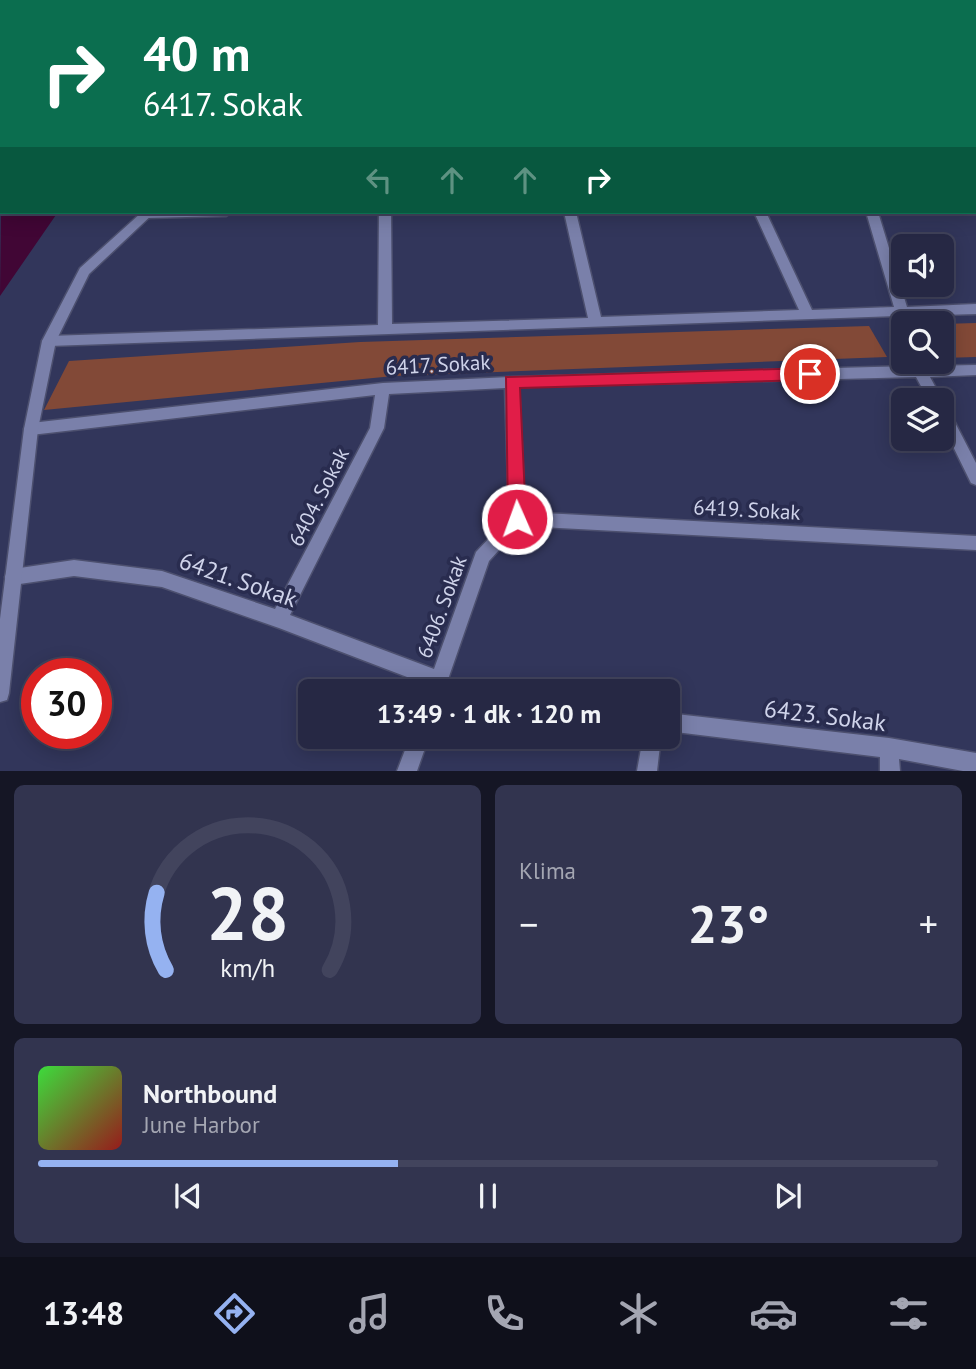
<!DOCTYPE html>
<html lang="tr">
<meta charset="utf-8">
<style>
:root{--surface:#262844;--page:#32344f;--text:#f1f3f6;--muted:#a4a6b2;--line:#42445d;--accent:#95b2f1}
body{margin:0;font-family:"PT Sans",sans-serif;background:var(--page);color:var(--text);height:100vh;display:flex;flex-direction:column;font-size:26px;white-space:nowrap}
*{box-sizing:border-box;margin:0}
p{font-size:23px;color:var(--muted)}
.icon{flex:none;width:38px;height:38px;fill:none;stroke:currentColor;stroke-width:2;stroke-linecap:round;stroke-linejoin:round}
.map{position:relative;height:771px;overflow:hidden}
.side{display:flex;flex-direction:column;gap:14px;padding:14px;background:#151625;flex:1}
.side>*{flex:none}
.hud{position:absolute;left:0px;top:0px;width:976px;height:214px;box-shadow:0 4px 18px #0003,0 0 0 2px var(--line);background:#0b6e4f;color:#fff;overflow:hidden}
.tools{position:absolute;left:891px;top:234px;display:grid;gap:14px}
.tools a{display:grid;place-items:center;width:63px;height:63px;border-radius:10px;background:var(--surface);box-shadow:0 4px 18px #0003,0 0 0 2px var(--line);font-size:35px}
.speed{position:absolute;left:21px;top:658px;display:flex;gap:14px;font-size:35px;font-weight:700;text-align:center}
.speed>*{display:grid;place-content:center;width:91px;height:91px;border-radius:50%;background:var(--surface);box-shadow:0 4px 18px #0003,0 0 0 2px var(--line);line-height:1}
.speed .limit{border:10px solid #d22;background:#fff;color:#111}
.pin{position:absolute;display:grid;place-items:center;width:60px;height:60px;color:#fff;margin:-30px;border:4px solid #fff;border-radius:50%;box-shadow:0 2px 7px #0007}
.me{position:absolute;width:77px;margin:-38px;rotate:358deg;stroke-linejoin:round;filter:drop-shadow(0 0 5px #0008)}
.turn{display:flex;align-items:center;gap:24px;height:147px;padding:0 28px;font-size:32px}
.turn .icon{width:91px;height:91px;stroke-width:2.5}
.turn b{display:block;font-size:49px;line-height:60px}
.lanes{display:flex;align-items:center;height:66px;padding:0 28px;background:#0003;justify-content:center;gap:35px;direction:ltr}
.lanes .off{opacity:.35}
.big{font-size:52px;font-weight:700;line-height:1.1}
.side .tile{flex:1;display:flex;flex-direction:column;justify-content:center;gap:10px;min-width:0;padding:0 24px;border-radius:10px;background:var(--page)}
.side .dial{align-items:center;gap:0}
.dial svg{height:182px;overflow:visible;fill:none;stroke:var(--line);stroke-width:7;stroke-linecap:round;text-anchor:middle}
.dial text{fill:var(--text);stroke:none}
.song{display:flex;align-items:center;gap:21px}
.cover{width:84px;height:84px;border-radius:10px;background:linear-gradient(135deg,hsl(120 70% 55%),hsl(0 70% 35%))}
.played{height:7px;border-radius:4px;background:linear-gradient(90deg,var(--accent) 40%,var(--line) 40%)}
.keys{display:flex;justify-content:space-around;direction:ltr}
.heat{display:flex;justify-content:space-between;align-items:center;font-size:38px;direction:ltr}
.side .tiles{flex:1;display:grid;gap:14px;grid-template-columns:1fr 1fr}
.tile:last-child{grid-column:span 2}
.trip{position:absolute;left:298px;top:679px;width:382px;height:70px;border-radius:10px;background:var(--surface);box-shadow:0 4px 18px #0003,0 0 0 2px var(--line);font-weight:700;line-height:70px;text-align:center}
.tabs{display:flex;height:112px;justify-content:space-around;align-items:center;background:#0f101b;color:var(--muted)}
.tabs .icon{width:49px;height:49px}
.tabs .on{color:var(--accent)}
.tabs b{font-size:32px;color:var(--text)}
.map>svg:first-child{display:block}
.green{fill:#824937}
.water{fill:#410635}
.lines{fill:none;stroke-linecap:round;stroke-linejoin:round}
.stream{stroke:#410635;stroke-width:5}
.minor-casing{stroke:#4d506f;stroke-width:3}
.tertiary-casing{stroke:#4d506f;stroke-width:3}
.minor{fill:#7a80aa;fill-rule:evenodd}
.tertiary{fill:#7a80aa;fill-rule:evenodd}
.route{fill:#e11d48;stroke:#92132f;stroke-width:2}
.labels{text-anchor:middle;stroke-width:7;stroke-linejoin:round;paint-order:stroke}
.street-label{font-size:21px;fill:#cfd3ea;stroke:#292c4f}
.near-street-label{font-size:24px;fill:#cfd3ea;stroke:#292c4f}
</style>
<div class="map">
<svg width="976" height="771" viewBox="0 0 976 771">
<rect width="100%" height="100%" fill="#32365b"/>
<!-- green -->
<path class="green" d="M976,323V357L942,358V324Z
M869,326L887,357L394,376L44,410L69,361L360,342Z"/>
<!-- water -->
<path class="water" d="M2,115V212H58L0,296Z"/>
<g class="lines">
<!-- stream -->
<path class="stream" d="M98,2L110,0
M209,2L215,0"/>
<defs>
<path id="minor" d="M521,0H529V2H521Z
M659,0H667L668,2H660Z
M795,0H803L804,2H796Z
M875,0H883V2H875Z
M975,47L976,48V54L975,53Z
M976,189V197L975,198V190Z
M143,212H232L226,216L147,218L143,217Z
M379,212H391L392,324L588,318L564,212H576L601,317L799,310L754,212H766L812,310L894,307L866,212H878L907,307L976,304V314L910,316L912,324H903V328L897,316L49,346L42,341L49,336L378,325Z
M912,362H922L924,366L976,365V375L930,377L943,401L942,404V401H929L916,377L519,387L525,512L976,536V550L521,526L489,561L444,691H426L428,685L279,628L162,587L74,576L13,585L7,583L5,577L7,571L13,569L74,560L162,571L275,609L370,428L375,395L31,435L26,433L24,429L26,425L31,423L383,383L512,377L911,366ZM505,388L509,517L476,552L434,669L290,615L384,428L389,394Z
M942,405L947,407L976,463V485L971,483L942,424Z
M667,713L889,738L976,753V771H963L899,759L900,771H880V757L667,731Z
M410,737H429L417,771H397Z
M643,737H661L657,771H637Z"/>
<path id="tertiary" d="M432,0H442L431,2Z
M142,212H155L89,274L56,341L38,429L9,693L7,700L0,702V619L24,429L42,341L80,268Z"/>
</defs>
<!-- minor casing -->
<use href="#minor" class="minor-casing"/>
<!-- tertiary casing -->
<use href="#tertiary" class="tertiary-casing"/>
<!-- minor -->
<use href="#minor" class="minor"/>
<!-- tertiary -->
<use href="#tertiary" class="tertiary"/>
</g>
<!-- route -->
<path class="route" d="M810,368L818,374L810,380L520,388L526,519L523,525L517,527L510,525L508,519L506,377Z"/>
<g class="labels">
<!-- street labels -->
<g class="street-label">
<text transform="translate(438 365) rotate(-3)" y="7">6417. Sokak</text>
<text transform="translate(319 497) rotate(-63)" y="7">6404. Sokak</text>
<text transform="translate(747 510) rotate(3)" y="7">6419. Sokak</text>
<text transform="translate(442 607) rotate(-70)" y="7">6406. Sokak</text>
</g>
<!-- near-street labels -->
<g class="near-street-label">
<text transform="translate(238 580) rotate(19)" y="8">6421. Sokak</text>
<text transform="translate(825 716) rotate(7)" y="8">6423. Sokak</text>
</g>
</g>
</svg>
<div class="tools">
<a><svg class="icon" aria-label="sound" viewBox="0 0 24 24"><path d="M4 9h4l5-4v14l-5-4H4zM17 9q2 3 0 6"/></svg></a>
<a><svg class="icon" aria-label="search" viewBox="0 0 24 24"><circle cx="10" cy="10" r="6"/><path d="M15 15l6 6"/></svg></a>
<a><svg class="icon" aria-label="layers" viewBox="0 0 24 24"><path d="M12 4l9 5-9 5-9-5zM3 14l9 5 9-5"/></svg></a>
</div>
<div class="speed"><div class="limit">30</div></div>
<div class="pin" style="left:810px;top:374px;background:#d93025"><svg class="icon" aria-label="arrive" viewBox="0 0 24 24"><path d="M6 21V4h12l-3 4 3 4H6"/></svg></div>
<svg class="me" style="left:517px;top:519px" viewBox="-20 -20 40 40"><circle r="17" fill="#e11d48" stroke="#fff" stroke-width="3"/><path d="M0-11L8 9 0 5-8 9z" fill="#fff"/></svg>
<div class="trip">13:49 · 1 dk · 120 m</div>
<div class="hud">
<div class="turn"><svg class="icon" aria-label="right" viewBox="0 0 24 24"><path d="M7 20v-9h11M14 6l5 5-5 5"/></svg><div><b>40 m</b>6417. Sokak</div></div>
<div class="lanes"><svg class="icon off" aria-label="left" viewBox="0 0 24 24"><path d="M17 20v-9H6M10 6l-5 5 5 5"/></svg><svg class="icon off" aria-label="ahead" viewBox="0 0 24 24"><path d="M12 20V5M6 11l6-6 6 6"/></svg><svg class="icon off" aria-label="ahead" viewBox="0 0 24 24"><path d="M12 20V5M6 11l6-6 6 6"/></svg><svg class="icon" aria-label="right" viewBox="0 0 24 24"><path d="M7 20v-9h11M14 6l5 5-5 5"/></svg></div>
</div>
</div>
<section class="side">
<div class="tiles">
<div class="tile dial"><svg viewBox="0 0 100 80">
<path d="M14 69A42 42 0 1 1 86 69"/>
<path d="M14 69A42 42 0 0 1 10 35" stroke="#95b2f1"/>
<text x="50" y="56" font-size="32" font-weight="700">28</text>
<text x="50" y="72" font-size="11">km/h</text>
</svg></div>
<div class="tile"><p>Klima</p>
<div class="heat"><a>−</a><b class="big">23°</b><a>+</a></div>
</div>
<div class="tile">
<div class="song"><i class="cover"></i><div><b>Northbound</b><p>June Harbor</p></div></div>
<div class="played"></div>
<div class="keys"><svg class="icon" aria-label="previous" viewBox="0 0 24 24"><path d="M18 5L8 12l10 7zM5 5v14"/></svg><svg class="icon" aria-label="pause" viewBox="0 0 24 24"><path d="M8 5v14M16 5v14"/></svg><svg class="icon" aria-label="next" viewBox="0 0 24 24"><path d="M6 5l10 7-10 7zM19 5v14"/></svg></div>
</div>
</div>
</section>
<nav class="tabs">
<b>13:48</b>
<svg class="icon on" aria-label="directions" viewBox="0 0 24 24"><path d="M12 3l9 9-9 9-9-9zM9 14v-3h6M13 9l2 2-2 2"/></svg>
<svg class="icon" aria-label="music" viewBox="0 0 24 24"><path d="M9 18V5l10-2v13"/><circle cx="6" cy="18" r="3"/><circle cx="16" cy="16" r="3"/></svg>
<svg class="icon" aria-label="phone" viewBox="0 0 24 24"><path d="M5 4h4l2 5-3 2q2 4 5 5l2-3 5 2v4C11 20 4 13 5 4z"/></svg>
<svg class="icon" aria-label="climate" viewBox="0 0 24 24"><path d="M12 3v18M4 7l16 10M4 17L20 7"/></svg>
<svg class="icon" aria-label="car" viewBox="0 0 24 24"><path d="M5 17H2v-5l4-1 3-4h7l3 4 3 1v5h-3M9 17h6M6 11h13"/><circle cx="7" cy="17" r="2"/><circle cx="17" cy="17" r="2"/></svg>
<svg class="icon" aria-label="filters" viewBox="0 0 24 24"><path d="M4 7h16M4 17h16"/><circle cx="9" cy="7" r="2"/><circle cx="15" cy="17" r="2"/></svg>
</nav>
